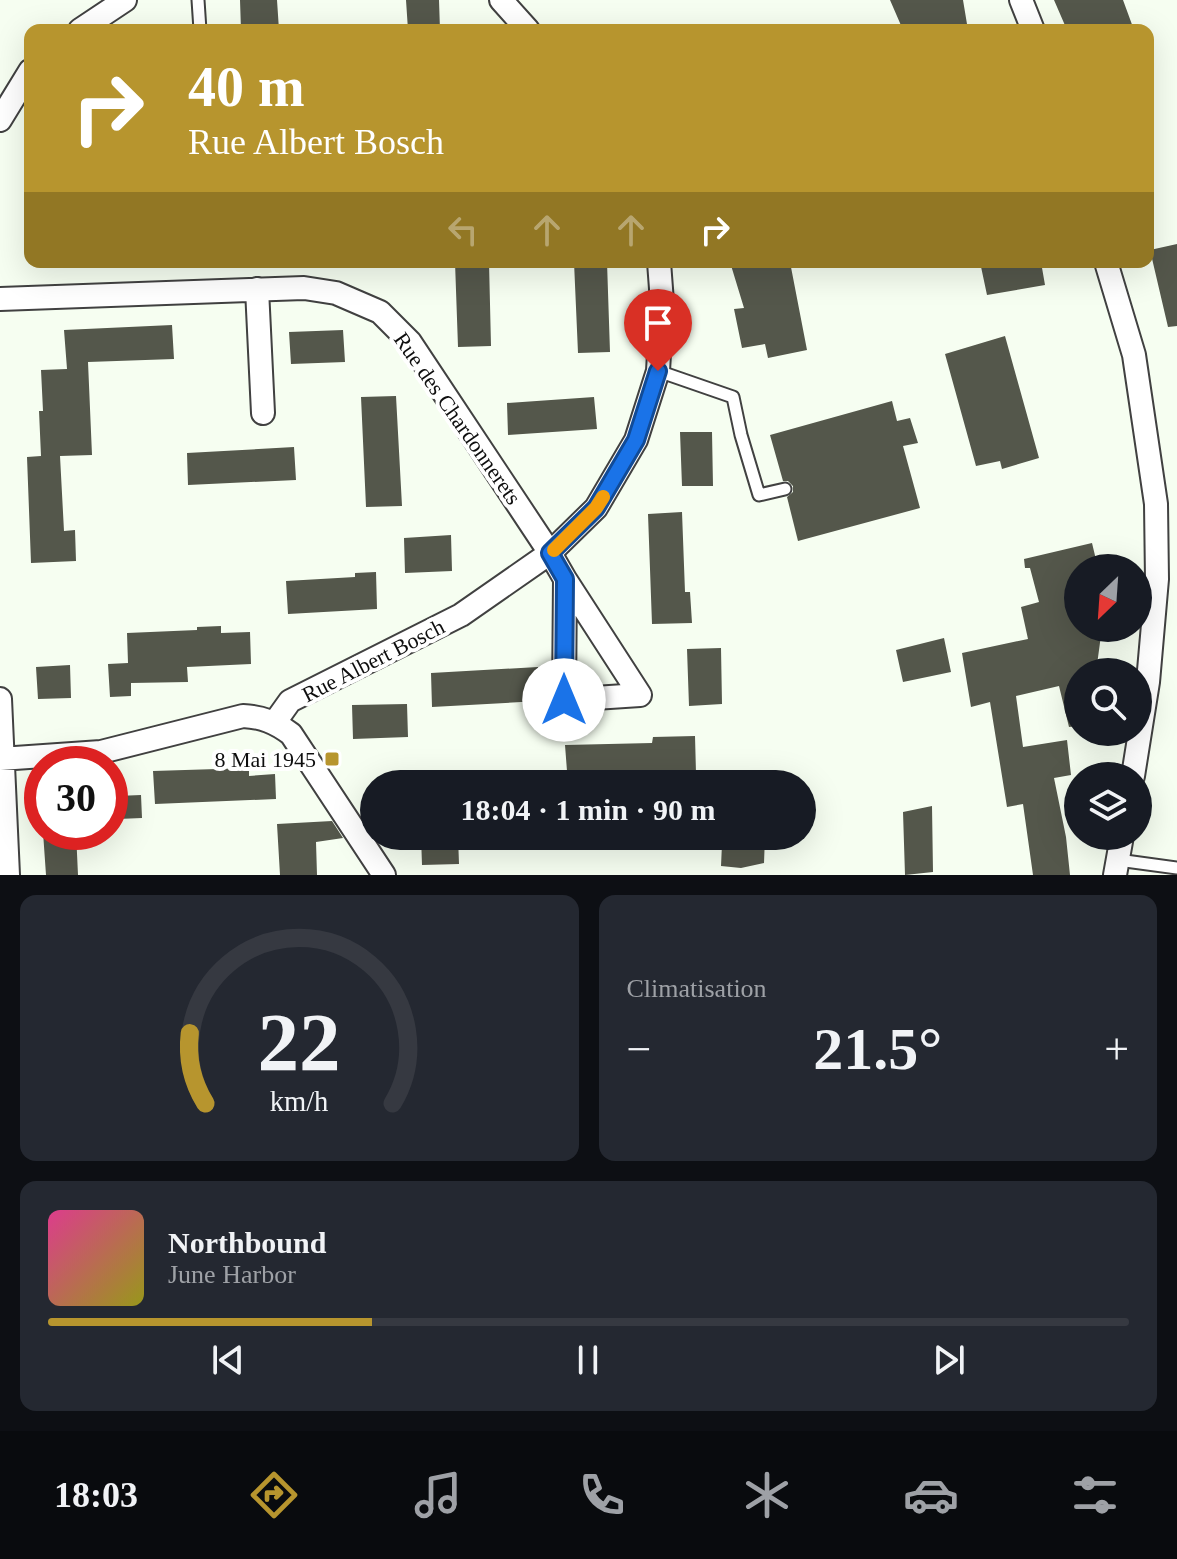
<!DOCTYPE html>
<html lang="fr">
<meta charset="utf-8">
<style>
:root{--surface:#171b24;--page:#242831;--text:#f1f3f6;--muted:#9ea1a6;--line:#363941;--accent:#b7952e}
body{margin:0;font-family:"Times New Roman",serif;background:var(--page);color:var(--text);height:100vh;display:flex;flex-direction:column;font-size:30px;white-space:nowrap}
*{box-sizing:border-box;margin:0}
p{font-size:26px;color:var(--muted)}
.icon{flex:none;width:44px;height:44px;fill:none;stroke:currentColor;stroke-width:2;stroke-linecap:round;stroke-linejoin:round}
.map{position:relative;height:875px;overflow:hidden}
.side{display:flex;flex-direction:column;gap:20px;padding:20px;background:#0d0f14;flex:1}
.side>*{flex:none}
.top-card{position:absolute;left:24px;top:24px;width:1130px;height:244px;border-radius:16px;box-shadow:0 8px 32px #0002;background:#b7952e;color:#fff;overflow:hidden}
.needle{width:52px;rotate:205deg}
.tools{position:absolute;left:1064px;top:554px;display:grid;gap:16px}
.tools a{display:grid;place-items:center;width:88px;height:88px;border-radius:50%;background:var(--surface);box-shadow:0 8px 32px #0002;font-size:40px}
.speed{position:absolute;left:24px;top:746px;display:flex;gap:16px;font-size:40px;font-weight:700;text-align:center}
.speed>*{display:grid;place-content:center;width:104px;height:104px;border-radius:50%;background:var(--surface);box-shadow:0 8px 32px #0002;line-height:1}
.speed .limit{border:12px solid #d22;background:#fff;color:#111}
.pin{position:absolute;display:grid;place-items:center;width:68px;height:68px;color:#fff;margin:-82px -34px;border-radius:50% 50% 50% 0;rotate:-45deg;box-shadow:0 0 8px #0007}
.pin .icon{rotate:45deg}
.me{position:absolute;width:88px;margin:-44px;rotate:0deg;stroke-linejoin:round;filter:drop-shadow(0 0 6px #0008)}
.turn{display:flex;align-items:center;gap:28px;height:168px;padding:0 32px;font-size:36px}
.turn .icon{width:104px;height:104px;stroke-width:2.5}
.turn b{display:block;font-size:56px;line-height:68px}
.lanes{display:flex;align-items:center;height:76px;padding:0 32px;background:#0003;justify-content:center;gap:40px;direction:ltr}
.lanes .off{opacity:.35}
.big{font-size:60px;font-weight:800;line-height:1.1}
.side .widget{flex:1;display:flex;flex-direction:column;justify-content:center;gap:12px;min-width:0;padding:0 28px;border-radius:16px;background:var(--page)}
.side .dial{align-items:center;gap:0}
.dial svg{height:208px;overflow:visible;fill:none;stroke:var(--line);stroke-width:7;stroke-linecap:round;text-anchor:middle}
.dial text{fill:var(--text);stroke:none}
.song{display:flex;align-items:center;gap:24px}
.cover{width:96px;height:96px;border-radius:12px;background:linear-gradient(135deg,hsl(330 70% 55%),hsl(60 70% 35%))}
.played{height:8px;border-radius:4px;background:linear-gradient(90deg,var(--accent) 30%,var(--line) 30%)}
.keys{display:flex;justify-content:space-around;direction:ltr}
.heat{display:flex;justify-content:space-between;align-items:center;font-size:44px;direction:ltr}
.side .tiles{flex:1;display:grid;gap:20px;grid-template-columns:1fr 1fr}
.widget:last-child{grid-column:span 2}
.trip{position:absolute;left:360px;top:770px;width:456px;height:80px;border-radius:40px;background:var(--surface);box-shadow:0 8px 32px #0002;font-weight:800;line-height:80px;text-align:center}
.tabs{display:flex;height:128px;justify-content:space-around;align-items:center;background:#090b0e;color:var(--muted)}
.tabs .icon{width:56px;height:56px}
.tabs .on{color:var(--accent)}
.tabs b{font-size:36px;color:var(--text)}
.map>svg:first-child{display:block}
.building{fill:#54574b}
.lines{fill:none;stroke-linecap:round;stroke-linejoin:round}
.service-casing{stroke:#414141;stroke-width:15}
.minor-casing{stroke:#414141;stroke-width:26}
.service{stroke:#fff;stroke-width:11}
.minor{stroke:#fff;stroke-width:22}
.route-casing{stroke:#114b97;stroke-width:20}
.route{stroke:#1a73e8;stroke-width:14}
.slow{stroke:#f59e0b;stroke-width:14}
.poi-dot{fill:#b7952e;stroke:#fff;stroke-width:3}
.labels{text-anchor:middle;stroke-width:8;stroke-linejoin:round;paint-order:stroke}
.street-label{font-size:22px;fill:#0e0e0e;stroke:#fff}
.poi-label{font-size:22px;fill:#0e0e0e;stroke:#fff;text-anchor:end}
</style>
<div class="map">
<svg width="1177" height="875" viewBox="0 0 1177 875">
<rect width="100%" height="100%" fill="#f6fef1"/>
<!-- building -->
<path class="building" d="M240,0H277L279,30H241Z
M406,0H439L440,30H408Z
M890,0H963L968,30H903Z
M1054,0H1123L1134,30H1067Z
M1177,244V326L1168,327L1150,250Z
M455,262H489L491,346L458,347Z
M574,262H607L610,352L578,353Z
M730,262H790L807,350L768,358L765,344L742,348L734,309L744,308Z
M980,262H1041L1045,285L987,295Z
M172,325L174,359L88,362L92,455L60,456L64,531L75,530L76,561L31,563L27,457L41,456L39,411H43L41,370L67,369L64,330Z
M343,330L345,362L291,364L289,332Z
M1005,336L1039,458L1002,469L1000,461L976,466L945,354Z
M396,396L402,506L366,507L361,397Z
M594,397L597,429L508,435L507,403Z
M892,401L897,421L910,418L918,443L903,446L920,508L798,541L787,497L793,492V486L788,481H783L770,435Z
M680,432H712L713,486H682Z
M294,447L296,480L188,485L187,453Z
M682,512L685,592H690L692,623L652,624L648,514Z
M451,535L452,571L405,573L404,538Z
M1092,543L1098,568H1078V628H1102L1096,672H1078V726L1069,727L1059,686L1016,696L1023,747L1067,740L1071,775L1054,778L1066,837L1070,875H1033L1023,804L1007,807L990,702L971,707L962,653L1028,639L1021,607L1039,602L1030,568H1025L1024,559Z
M376,572L377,609L288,614L286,581L355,577V573Z
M221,626V633L250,632L251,664L187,667L188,682L131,683V696L110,697L108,664L128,663L127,633L197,630V627Z
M944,638L951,672L903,682L896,650Z
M721,648L722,704L689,706L687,649Z
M70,665L71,698L38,699L36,667Z
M538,667L539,701L432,707L431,673Z
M407,704L408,737L353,739L352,705Z
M695,736L696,773L589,778L590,784H568L565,745L652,743L653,737Z
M249,768V776L275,774L276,799L155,804L153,771Z
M141,795L142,818L118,819L117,796Z
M932,806L933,872L905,875L903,812Z
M332,821L343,838L316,842L317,875H280L277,824Z
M43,832H76L78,875H46Z
M421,836H458L459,864L422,865Z
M765,836L764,863L741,868L721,866L722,844Z"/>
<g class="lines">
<defs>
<path id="service" d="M198,0L200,30
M658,371L733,397L741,435L759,495L785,489
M1118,860L1177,868"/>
<path id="minor" d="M501,0L528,30
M1021,0L1033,30
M80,30L125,0
M0,120L30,71
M1106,262L1134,355L1156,504L1157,579L1148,682L1133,776
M257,289L263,413
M0,299L304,288L336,293L380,312L410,342L550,553L565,579L564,700L640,695L565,579
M0,699L8,875
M275,722L290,701L461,615L550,553L596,508L636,440L658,371L662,302L659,262
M0,759L101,752L243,716C262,717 275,722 291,734L384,875
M1115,875L1122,836"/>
</defs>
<!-- service casing -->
<use href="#service" class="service-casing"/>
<!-- minor casing -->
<use href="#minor" class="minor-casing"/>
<!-- service -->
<use href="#service" class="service"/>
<!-- minor -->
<use href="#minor" class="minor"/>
</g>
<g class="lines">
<defs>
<path id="route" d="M564,700L565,579L550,553L596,508L636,440L658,371"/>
</defs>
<!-- route casing -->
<use href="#route" class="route-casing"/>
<!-- route -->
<use href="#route" class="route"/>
<!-- slow -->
<path class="slow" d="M554,550L596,508L603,497"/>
</g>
<!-- markers -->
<rect class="poi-dot" x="324" y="751" width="16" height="16" rx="4"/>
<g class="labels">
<!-- street labels -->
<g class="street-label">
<text transform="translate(458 418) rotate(55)" y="8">Rue des Chardonnerets</text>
<text transform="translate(373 660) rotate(-27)" y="8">Rue Albert Bosch</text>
</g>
<!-- poi labels -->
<g class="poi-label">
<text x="316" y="767">8 Mai 1945</text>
</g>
</g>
</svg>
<div class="tools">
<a><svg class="needle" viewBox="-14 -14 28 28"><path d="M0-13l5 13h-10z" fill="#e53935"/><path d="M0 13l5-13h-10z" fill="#9ea1a6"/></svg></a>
<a><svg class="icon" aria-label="search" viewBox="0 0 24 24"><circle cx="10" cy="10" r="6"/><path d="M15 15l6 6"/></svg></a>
<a><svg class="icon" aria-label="layers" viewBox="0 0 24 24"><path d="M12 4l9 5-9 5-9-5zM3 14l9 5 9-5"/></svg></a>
</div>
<div class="speed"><div class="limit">30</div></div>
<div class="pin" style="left:658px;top:371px;background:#d93025"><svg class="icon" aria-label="arrive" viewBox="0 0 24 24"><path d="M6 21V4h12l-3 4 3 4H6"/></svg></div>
<svg class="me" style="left:564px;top:700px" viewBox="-20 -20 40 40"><circle r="19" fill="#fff"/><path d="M0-13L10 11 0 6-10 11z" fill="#1a73e8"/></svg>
<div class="trip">18:04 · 1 min · 90 m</div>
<div class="top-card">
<div class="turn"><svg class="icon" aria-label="right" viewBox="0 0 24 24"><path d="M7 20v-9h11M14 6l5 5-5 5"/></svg><div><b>40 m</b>Rue Albert Bosch</div></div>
<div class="lanes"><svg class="icon off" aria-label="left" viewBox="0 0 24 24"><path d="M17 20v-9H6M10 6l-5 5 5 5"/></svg><svg class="icon off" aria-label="ahead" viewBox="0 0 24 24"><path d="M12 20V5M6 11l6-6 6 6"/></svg><svg class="icon off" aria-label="ahead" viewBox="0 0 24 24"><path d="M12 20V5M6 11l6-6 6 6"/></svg><svg class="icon" aria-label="right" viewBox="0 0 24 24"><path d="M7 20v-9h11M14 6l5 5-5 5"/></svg></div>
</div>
</div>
<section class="side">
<div class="tiles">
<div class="widget dial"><svg viewBox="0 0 100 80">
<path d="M14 69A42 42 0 1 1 86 69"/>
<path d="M14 69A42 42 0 0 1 8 42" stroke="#b7952e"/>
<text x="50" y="56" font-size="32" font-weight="700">22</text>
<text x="50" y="72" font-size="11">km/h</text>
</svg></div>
<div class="widget"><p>Climatisation</p>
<div class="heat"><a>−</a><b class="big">21.5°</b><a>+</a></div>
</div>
<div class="widget">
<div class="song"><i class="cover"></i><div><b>Northbound</b><p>June Harbor</p></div></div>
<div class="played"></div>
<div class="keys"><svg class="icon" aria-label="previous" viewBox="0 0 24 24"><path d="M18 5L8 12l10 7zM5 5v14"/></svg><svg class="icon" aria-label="pause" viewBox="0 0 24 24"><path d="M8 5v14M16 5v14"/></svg><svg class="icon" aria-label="next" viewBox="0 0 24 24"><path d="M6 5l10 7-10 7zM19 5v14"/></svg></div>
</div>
</div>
</section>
<nav class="tabs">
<b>18:03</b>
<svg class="icon on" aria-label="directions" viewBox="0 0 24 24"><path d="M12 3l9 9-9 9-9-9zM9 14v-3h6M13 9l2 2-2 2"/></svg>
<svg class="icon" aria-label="music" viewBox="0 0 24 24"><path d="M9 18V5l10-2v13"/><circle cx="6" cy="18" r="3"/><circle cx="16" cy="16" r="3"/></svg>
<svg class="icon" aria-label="phone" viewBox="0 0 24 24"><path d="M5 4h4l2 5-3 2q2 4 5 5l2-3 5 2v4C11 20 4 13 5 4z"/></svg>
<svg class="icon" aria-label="climate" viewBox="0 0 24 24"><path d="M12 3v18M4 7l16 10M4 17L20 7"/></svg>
<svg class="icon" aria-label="car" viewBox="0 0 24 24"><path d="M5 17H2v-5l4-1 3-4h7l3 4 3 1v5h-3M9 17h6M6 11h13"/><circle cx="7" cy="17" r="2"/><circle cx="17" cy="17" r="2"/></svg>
<svg class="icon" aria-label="filters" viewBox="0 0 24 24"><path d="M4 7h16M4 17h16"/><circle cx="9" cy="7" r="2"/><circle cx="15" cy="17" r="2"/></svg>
</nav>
